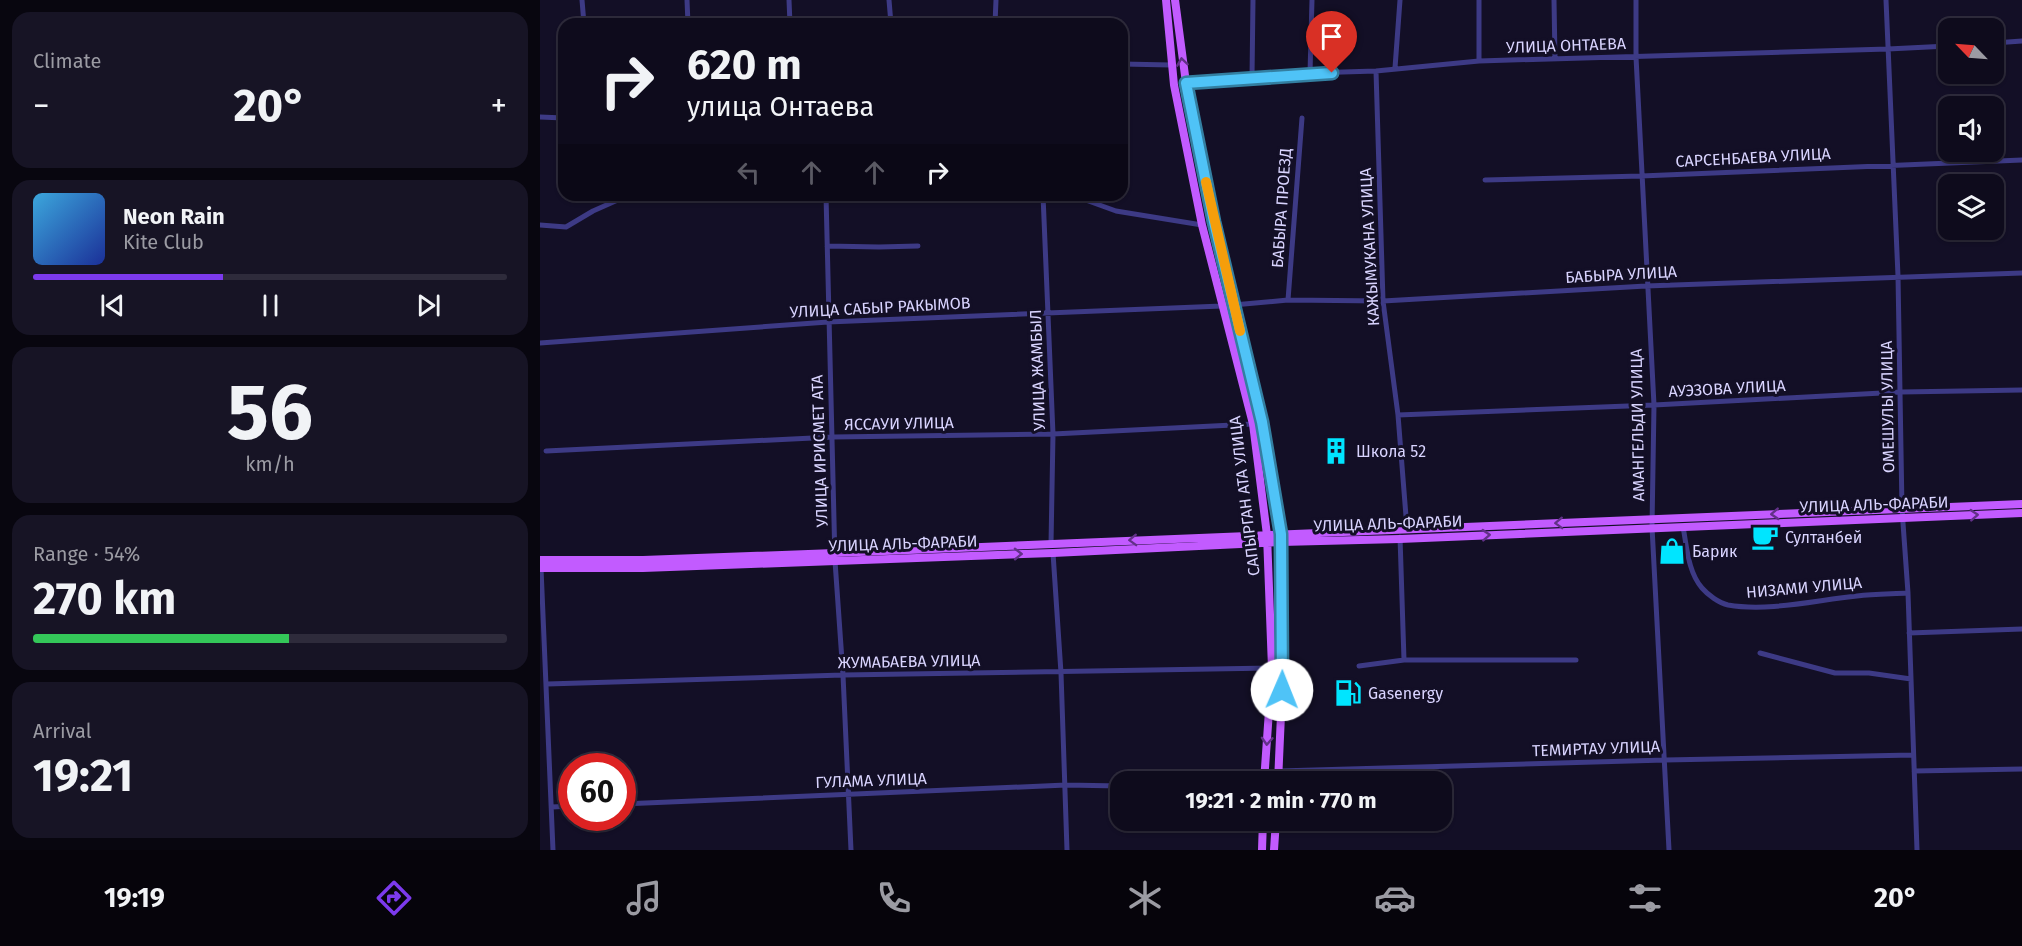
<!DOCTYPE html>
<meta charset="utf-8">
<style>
:root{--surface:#0e0b1c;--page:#171425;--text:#f1f3f6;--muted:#9b9ba3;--line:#2e2b3b;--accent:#7c3aed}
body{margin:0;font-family:"Fira Sans",sans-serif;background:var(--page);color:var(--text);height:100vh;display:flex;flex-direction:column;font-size:22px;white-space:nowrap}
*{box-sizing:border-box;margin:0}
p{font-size:20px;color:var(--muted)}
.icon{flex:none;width:33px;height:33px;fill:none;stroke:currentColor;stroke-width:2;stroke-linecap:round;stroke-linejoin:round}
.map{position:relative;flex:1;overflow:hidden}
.details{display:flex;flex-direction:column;gap:12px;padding:12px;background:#08060f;width:540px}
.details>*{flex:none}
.top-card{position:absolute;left:18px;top:18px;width:570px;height:183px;border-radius:18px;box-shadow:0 2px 4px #0004,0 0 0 2px var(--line);background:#0e0b1c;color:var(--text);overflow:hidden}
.needle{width:39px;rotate:295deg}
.controls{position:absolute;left:1398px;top:18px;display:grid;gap:12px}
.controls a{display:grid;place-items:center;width:66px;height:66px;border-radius:12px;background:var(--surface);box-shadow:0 2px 4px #0004,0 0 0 2px var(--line);font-size:30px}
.speed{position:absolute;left:18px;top:753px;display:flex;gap:12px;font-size:30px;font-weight:700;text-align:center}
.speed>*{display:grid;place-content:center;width:78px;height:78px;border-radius:50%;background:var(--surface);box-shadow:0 2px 4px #0004,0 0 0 2px var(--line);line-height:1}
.speed .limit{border:9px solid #d22;background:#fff;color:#111}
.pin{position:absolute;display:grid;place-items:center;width:51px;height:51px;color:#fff;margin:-62px -26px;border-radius:50% 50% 50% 0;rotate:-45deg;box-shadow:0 0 6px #0007}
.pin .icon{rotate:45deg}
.me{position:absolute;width:66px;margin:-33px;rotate:1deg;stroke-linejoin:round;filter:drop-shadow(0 0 4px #0008)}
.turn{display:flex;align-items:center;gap:21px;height:126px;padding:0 30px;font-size:27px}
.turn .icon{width:78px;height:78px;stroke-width:2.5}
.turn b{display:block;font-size:42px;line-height:51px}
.lanes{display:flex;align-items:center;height:57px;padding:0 30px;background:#0003;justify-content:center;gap:30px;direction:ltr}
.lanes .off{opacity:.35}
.big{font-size:45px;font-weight:700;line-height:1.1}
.details .tile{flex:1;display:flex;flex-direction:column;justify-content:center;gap:9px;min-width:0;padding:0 21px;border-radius:18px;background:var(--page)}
.details .dial{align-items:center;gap:0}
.dial b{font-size:78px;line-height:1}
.song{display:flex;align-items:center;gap:18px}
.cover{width:72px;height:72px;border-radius:9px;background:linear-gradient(135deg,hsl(200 70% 55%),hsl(230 70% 35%))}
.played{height:6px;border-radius:3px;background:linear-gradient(90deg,var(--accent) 40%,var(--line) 40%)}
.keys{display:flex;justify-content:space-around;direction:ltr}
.heat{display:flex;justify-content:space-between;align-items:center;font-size:33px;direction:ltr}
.charge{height:9px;border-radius:4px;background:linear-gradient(90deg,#34c759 54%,var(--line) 0)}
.trip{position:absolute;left:570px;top:771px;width:342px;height:60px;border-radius:18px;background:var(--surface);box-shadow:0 2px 4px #0004,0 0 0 2px var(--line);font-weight:700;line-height:60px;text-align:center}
.tab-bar{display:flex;height:96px;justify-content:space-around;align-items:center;background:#06040b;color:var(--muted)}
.tab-bar .icon{width:42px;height:42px}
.tab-bar .active{color:var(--accent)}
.tab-bar b{font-size:27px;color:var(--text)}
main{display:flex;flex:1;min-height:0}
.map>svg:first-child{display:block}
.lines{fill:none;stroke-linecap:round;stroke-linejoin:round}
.minor{stroke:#3d3a85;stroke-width:5}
.primary{stroke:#c25bff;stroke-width:8}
.oneway{stroke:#623188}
.route-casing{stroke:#337fa1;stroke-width:15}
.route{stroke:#4fc3f7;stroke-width:10}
.slow{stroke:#f59e0b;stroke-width:10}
.labels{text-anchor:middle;stroke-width:6;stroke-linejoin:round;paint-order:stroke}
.street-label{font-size:16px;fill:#d9d4ff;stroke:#130f26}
.poi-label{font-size:16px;fill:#d9d4ff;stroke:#130f26;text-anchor:start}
</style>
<main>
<section class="details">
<div class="tile"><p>Climate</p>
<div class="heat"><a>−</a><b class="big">20°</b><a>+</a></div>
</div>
<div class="tile">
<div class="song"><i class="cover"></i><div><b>Neon Rain</b><p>Kite Club</p></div></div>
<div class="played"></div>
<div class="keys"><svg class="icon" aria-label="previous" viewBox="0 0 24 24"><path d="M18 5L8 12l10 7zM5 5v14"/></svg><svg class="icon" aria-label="pause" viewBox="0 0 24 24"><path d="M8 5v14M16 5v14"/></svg><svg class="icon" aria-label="next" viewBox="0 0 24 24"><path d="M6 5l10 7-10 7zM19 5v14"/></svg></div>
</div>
<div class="tile dial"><b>56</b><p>km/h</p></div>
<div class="tile"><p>Range · 54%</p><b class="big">270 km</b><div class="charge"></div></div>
<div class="tile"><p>Arrival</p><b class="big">19:21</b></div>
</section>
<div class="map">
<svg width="1482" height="850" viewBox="0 0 1482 850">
<rect width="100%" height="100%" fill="#130f26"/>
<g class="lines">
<!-- minor -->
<path class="minor" d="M42,0L44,24
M147,0L148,24
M249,0L250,24
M349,0L351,24
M939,0V61
M1014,0L1015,59
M1096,0V57L1114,405L1112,527L1129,850
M1346,0L1358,276L1362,509L1368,593L1377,850
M455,24L456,0
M1454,43L1482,41
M582,64L631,65
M855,68L860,0
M836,71L843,301L858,415L867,529
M770,73L772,0
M712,77L713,0
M646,83L770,73L836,71L939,61L1348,49L1408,46
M0,117L24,118
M945,180L1101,176L1482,160
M286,195L295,561L303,675L311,850
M503,195L513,434L511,544
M532,195L576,211L662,225
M0,225L26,227L53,211L89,195
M287,246L339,247L378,246
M748,300L762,118
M0,343L288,322L682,306L748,300L843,301L1106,286L1482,273
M858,415L1114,405L1361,392L1482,390
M6,451L293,437L513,434L713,424
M1143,527C1147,547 1148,572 1162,588C1168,595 1179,603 1188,605C1229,612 1276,600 1317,596C1334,594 1351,594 1368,593
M860,537L864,660H1036
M513,553L521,673L527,850
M1,568L13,850
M1369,633L1482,629
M1220,653L1295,673H1329L1371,679
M819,666L864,660
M7,684L303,675L732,668
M739,771L1125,760L1373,755
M1374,771L1482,769
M82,804L526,785L580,786
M12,807L32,806"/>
<!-- primary -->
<path class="primary" d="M626,0L634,85L662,225L713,424L727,535L732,668L724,782
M635,0L646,83L674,222L722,422L741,534L743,670L738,782
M0,560H103L295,553L1482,504
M0,568H103L513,553L741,542L860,539L1482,513
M722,850L723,820
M734,850L736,820"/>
</g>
<!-- one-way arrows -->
<defs><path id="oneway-chevron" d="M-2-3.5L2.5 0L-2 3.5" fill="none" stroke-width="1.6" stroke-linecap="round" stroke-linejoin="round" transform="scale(1.5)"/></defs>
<g class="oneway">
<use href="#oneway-chevron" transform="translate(642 62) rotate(-98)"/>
<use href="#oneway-chevron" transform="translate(1235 514) rotate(177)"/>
<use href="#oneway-chevron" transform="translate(1434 515) rotate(-3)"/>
<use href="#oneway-chevron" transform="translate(1019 523) rotate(178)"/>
<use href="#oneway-chevron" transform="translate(946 535) rotate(-3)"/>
<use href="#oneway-chevron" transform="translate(593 540) rotate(178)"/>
<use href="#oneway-chevron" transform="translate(478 554) rotate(-1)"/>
<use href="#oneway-chevron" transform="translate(727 741) rotate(93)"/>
</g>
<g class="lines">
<defs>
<path id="route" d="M742,690L741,534L722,422L674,222L646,83L792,73"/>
</defs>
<!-- route casing -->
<use href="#route" class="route-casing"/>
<!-- route -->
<use href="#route" class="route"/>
<!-- slow -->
<path class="slow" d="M666,182L700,331"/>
</g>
<!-- icons -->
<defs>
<symbol id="building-bare" viewBox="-9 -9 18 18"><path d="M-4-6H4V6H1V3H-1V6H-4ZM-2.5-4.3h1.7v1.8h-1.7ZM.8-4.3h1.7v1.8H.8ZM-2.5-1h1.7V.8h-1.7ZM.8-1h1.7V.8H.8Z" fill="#00e5ff" stroke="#130f26" stroke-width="2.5" paint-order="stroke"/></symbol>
<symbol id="cafe-bare" viewBox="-9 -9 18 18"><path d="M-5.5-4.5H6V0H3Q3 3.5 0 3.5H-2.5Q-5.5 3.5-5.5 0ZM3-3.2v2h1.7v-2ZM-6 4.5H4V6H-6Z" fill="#00e5ff" stroke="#130f26" stroke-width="2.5" paint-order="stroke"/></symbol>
<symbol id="shop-bare" viewBox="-9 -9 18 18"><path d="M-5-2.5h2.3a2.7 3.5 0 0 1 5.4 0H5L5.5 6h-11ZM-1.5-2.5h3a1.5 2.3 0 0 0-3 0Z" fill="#00e5ff" stroke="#130f26" stroke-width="2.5" paint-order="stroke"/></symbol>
<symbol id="fuel-bare" viewBox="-9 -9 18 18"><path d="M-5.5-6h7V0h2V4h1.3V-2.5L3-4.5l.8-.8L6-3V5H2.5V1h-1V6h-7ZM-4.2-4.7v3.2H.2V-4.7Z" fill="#00e5ff" stroke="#130f26" stroke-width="2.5" paint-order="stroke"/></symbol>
</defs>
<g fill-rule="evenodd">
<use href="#building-bare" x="777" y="432" width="38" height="38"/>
<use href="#cafe-bare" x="1206" y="518" width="38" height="38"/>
<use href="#shop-bare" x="1113" y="532" width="38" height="38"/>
<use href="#fuel-bare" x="789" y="674" width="38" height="38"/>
</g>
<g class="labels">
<!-- street labels -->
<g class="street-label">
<text transform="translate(1026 45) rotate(-2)" y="6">УЛИЦА ОНТАЕВА</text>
<text transform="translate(1213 157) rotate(-3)" y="6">САРСЕНБАЕВА УЛИЦА</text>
<text transform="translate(741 208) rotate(-86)" y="6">БАБЫРА ПРОЕЗД</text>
<text transform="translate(829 247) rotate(-93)" y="6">КАЖЫМУКАНА УЛИЦА</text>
<text transform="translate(1081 274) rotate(-3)" y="6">БАБЫРА УЛИЦА</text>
<text transform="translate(340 307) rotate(-3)" y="6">УЛИЦА САБЫР РАКЫМОВ</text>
<text transform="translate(497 370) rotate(-92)" y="6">УЛИЦА ЖАМБЫЛ</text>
<text transform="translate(1187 388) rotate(-3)" y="6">АУЭЗОВА УЛИЦА</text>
<text transform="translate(1347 407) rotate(-91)" y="6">ОМЕШУЛЫ УЛИЦА</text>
<text transform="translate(359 423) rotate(-1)" y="6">ЯССАУИ УЛИЦА</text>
<text transform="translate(1097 425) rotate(-91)" y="6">АМАНГЕЛЬДИ УЛИЦА</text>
<text transform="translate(279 451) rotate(-92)" y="6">УЛИЦА ИРИСМЕТ АТА</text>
<text transform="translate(704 496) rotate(-97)" y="6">САПЫРГАН АТА УЛИЦА</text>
<text transform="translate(1334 504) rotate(-2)" y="6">УЛИЦА АЛЬ-ФАРАБИ</text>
<text transform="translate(848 523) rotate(-2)" y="6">УЛИЦА АЛЬ-ФАРАБИ</text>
<text transform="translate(363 543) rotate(-2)" y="6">УЛИЦА АЛЬ-ФАРАБИ</text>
<text transform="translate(1264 587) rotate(-5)" y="6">НИЗАМИ УЛИЦА</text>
<text transform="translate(369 661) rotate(-1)" y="6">ЖУМАБАЕВА УЛИЦА</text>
<text transform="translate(1056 748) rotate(-2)" y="6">ТЕМИРТАУ УЛИЦА</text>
<text transform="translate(331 780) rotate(-2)" y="6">ГУЛАМА УЛИЦА</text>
</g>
<!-- poi labels -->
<g class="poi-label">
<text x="816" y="457">Школа 52</text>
<text x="1245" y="543">Султанбей</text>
<text x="1152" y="557">Барик</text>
<text x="828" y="699">Gasenergy</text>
</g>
</g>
</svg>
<div class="controls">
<a><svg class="needle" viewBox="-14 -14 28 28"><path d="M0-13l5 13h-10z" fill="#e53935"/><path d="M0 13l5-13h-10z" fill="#9b9ba3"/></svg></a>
<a><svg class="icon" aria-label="sound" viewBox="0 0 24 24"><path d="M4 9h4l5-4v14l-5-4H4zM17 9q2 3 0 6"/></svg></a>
<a><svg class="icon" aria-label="layers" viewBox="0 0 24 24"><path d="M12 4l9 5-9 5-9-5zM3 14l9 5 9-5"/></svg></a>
</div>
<div class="speed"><div class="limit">60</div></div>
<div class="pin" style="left:792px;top:73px;background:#d93025"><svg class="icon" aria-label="arrive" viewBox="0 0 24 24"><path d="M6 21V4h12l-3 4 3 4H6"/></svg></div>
<svg class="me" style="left:742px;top:690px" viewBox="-20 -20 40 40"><circle r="19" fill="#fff"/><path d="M0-13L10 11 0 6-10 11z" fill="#4fc3f7"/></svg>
<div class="trip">19:21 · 2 min · 770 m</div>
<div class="top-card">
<div class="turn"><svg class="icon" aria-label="right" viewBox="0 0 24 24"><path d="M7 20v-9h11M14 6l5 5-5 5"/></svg><div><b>620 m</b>улица Онтаева</div></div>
<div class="lanes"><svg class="icon off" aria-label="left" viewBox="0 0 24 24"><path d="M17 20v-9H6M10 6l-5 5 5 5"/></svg><svg class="icon off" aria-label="ahead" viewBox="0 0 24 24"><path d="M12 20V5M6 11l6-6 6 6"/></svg><svg class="icon off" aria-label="ahead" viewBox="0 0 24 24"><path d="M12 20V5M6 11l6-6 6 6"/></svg><svg class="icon" aria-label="right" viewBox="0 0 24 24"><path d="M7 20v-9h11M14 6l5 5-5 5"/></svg></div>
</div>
</div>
</main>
<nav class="tab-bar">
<b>19:19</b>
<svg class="icon active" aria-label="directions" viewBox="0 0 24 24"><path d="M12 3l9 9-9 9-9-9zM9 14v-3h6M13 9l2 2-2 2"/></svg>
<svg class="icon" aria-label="music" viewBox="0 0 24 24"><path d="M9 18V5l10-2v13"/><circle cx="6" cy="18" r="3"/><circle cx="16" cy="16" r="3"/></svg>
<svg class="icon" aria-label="phone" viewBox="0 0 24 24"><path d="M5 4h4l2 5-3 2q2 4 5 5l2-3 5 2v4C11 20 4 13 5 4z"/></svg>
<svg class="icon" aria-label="climate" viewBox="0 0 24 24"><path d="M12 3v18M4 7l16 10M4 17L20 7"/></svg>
<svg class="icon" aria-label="car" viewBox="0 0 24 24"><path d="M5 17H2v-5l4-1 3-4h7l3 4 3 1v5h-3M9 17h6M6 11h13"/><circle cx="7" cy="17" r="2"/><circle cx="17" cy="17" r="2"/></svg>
<svg class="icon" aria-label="filters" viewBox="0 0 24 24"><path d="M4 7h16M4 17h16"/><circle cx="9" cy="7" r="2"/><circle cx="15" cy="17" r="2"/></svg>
<b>20°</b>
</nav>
